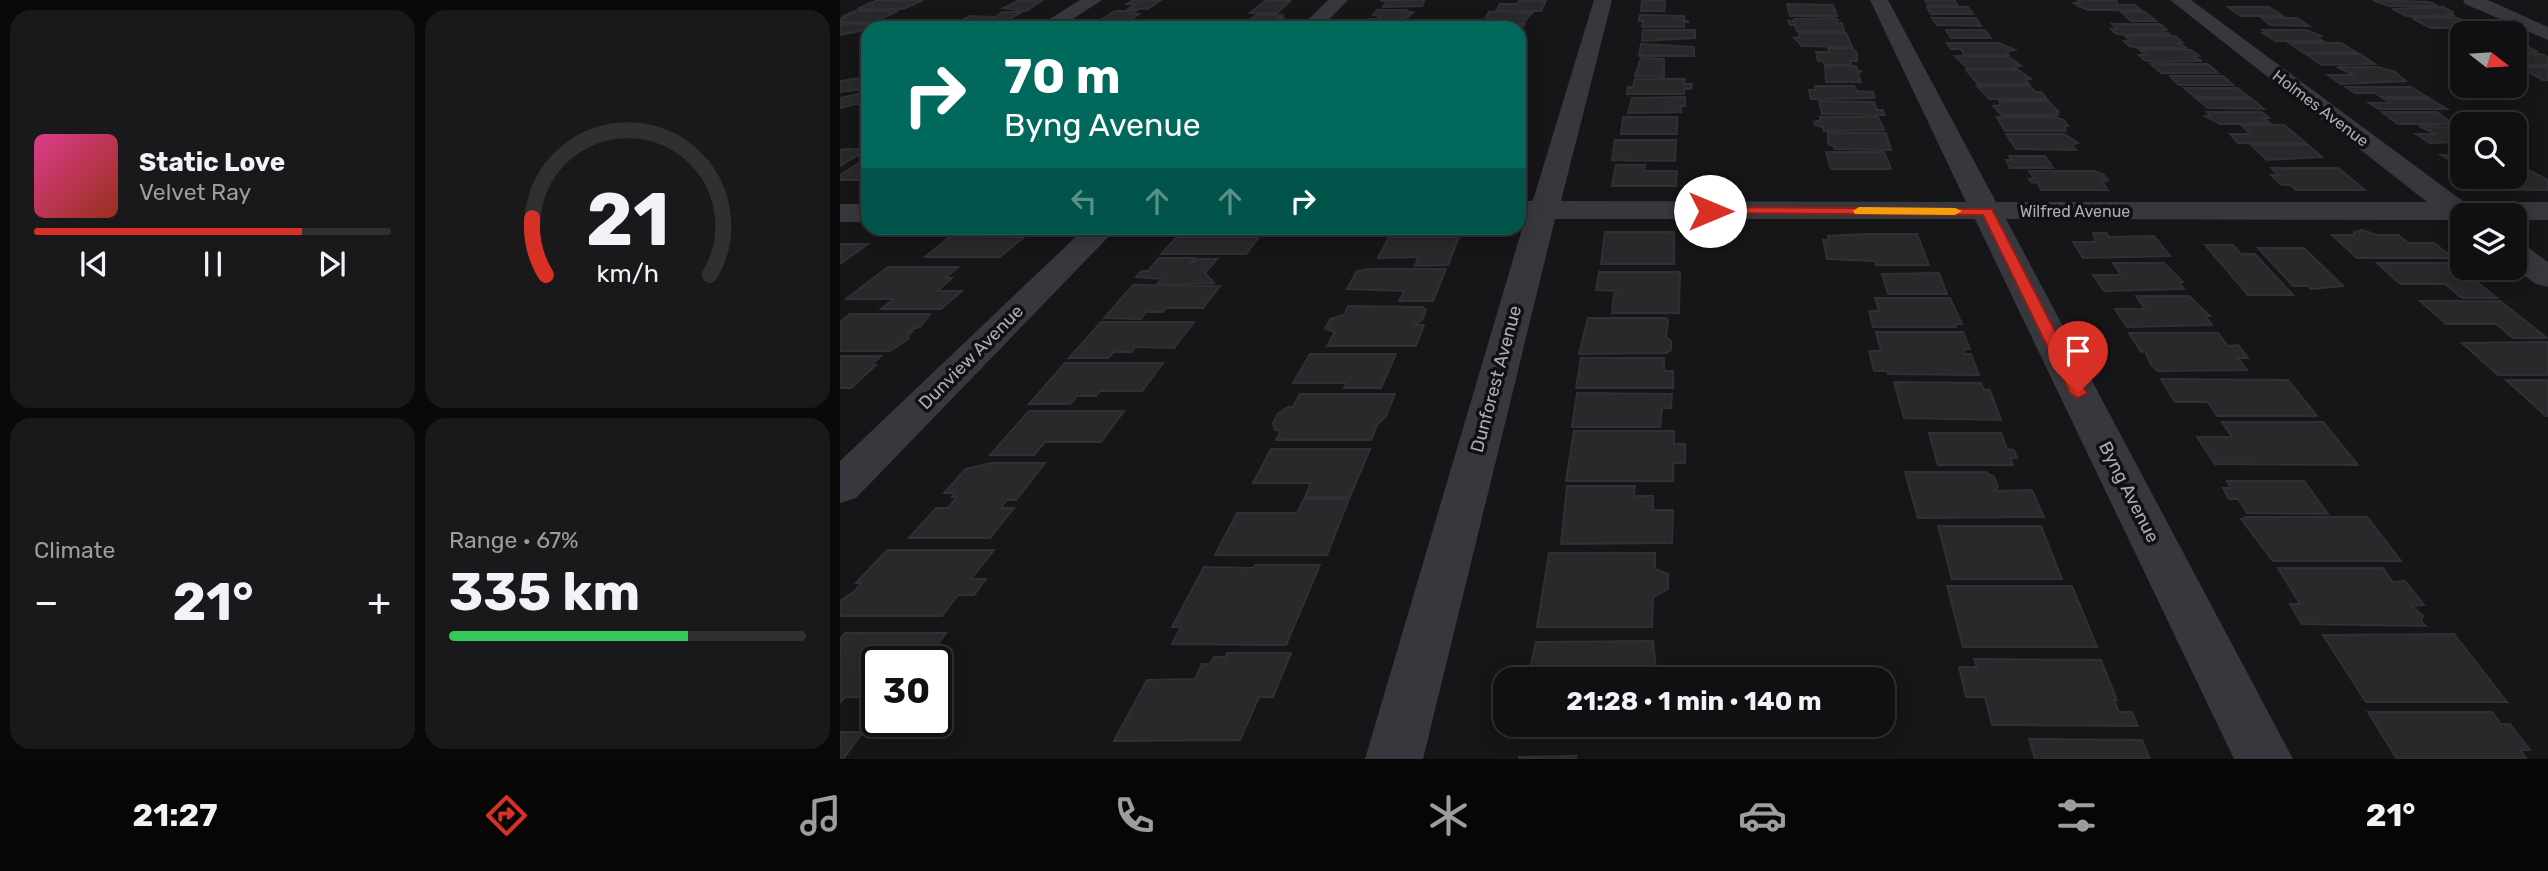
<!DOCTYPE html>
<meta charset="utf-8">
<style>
:root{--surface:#101012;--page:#19191b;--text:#f1f3f6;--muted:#9c9d9f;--line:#303032;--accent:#d93025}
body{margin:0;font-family:Rubik,sans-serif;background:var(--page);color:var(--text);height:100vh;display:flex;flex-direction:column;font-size:26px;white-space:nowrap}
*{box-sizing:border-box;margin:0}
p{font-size:23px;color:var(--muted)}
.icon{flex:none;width:38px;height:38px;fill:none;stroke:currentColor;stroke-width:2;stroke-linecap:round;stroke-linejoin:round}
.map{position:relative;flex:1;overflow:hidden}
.sheet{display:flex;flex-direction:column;gap:10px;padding:10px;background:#09090a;width:840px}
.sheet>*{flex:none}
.top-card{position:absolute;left:21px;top:21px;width:665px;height:214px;border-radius:21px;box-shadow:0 4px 18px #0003,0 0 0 2px var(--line);background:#00695c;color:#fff;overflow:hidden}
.needle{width:46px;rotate:107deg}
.buttons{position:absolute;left:1610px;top:21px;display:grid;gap:14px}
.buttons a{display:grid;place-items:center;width:77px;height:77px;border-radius:14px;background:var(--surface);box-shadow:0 4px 18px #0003,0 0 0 2px var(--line);font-size:35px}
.speed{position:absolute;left:21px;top:646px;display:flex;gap:14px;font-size:35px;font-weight:700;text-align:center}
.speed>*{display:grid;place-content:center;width:91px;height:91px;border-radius:50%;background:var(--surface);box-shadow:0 4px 18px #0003,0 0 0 2px var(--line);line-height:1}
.speed .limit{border:4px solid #111;border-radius:10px;background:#fff;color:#111}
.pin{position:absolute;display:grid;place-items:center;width:60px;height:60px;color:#fff;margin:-72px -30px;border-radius:50% 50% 50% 0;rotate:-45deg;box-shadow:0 0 7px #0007}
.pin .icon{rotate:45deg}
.me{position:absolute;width:77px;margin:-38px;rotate:90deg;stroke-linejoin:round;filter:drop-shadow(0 0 5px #0008)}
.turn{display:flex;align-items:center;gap:24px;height:147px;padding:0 28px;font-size:32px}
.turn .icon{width:91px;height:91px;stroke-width:2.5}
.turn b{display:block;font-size:49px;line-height:60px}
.lanes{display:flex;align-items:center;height:66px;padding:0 28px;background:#0003;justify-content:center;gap:35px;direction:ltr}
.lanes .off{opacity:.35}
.big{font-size:52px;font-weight:700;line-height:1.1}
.sheet .tile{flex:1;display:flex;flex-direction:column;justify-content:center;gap:10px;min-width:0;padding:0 24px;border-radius:21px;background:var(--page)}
.sheet .dial{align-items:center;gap:0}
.dial svg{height:182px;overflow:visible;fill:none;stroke:var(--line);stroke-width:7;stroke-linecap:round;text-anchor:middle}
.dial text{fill:var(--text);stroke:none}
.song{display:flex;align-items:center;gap:21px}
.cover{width:84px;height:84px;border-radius:10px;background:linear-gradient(135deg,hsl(330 70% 55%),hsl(10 70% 35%))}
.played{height:7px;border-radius:4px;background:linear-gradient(90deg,var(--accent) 75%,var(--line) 75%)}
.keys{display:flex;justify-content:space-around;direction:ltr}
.heat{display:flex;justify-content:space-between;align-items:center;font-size:38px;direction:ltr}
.charge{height:10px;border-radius:5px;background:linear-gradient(90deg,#34c759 67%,var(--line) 0)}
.sheet .tiles{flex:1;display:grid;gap:10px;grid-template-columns:repeat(2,1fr)}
.trip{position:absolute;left:653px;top:667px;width:402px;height:70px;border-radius:21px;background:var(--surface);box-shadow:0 4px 18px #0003,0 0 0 2px var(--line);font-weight:700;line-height:70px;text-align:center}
.tabs{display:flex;height:112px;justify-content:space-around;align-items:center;background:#060607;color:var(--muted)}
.tabs .icon{width:49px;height:49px}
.tabs .on{color:var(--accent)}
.tabs b{font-size:32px;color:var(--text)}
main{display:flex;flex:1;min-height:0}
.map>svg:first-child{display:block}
.building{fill:#29292c;stroke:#303034;stroke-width:2}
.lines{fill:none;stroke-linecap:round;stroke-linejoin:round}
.minor{fill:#37383d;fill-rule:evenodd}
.route{fill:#d93025;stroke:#8d1f18;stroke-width:2}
.slow{fill:#f59e0b}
.labels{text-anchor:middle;stroke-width:7;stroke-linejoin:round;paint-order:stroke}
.far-street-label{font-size:16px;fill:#a8adb8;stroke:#111113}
.street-label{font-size:18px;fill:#a8adb8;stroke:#111113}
</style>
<main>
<section class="sheet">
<div class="tiles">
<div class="tile">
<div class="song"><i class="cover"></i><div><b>Static Love</b><p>Velvet Ray</p></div></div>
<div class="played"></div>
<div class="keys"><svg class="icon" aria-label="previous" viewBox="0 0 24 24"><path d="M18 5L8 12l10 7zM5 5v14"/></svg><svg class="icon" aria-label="pause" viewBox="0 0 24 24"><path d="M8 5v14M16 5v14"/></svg><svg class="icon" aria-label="next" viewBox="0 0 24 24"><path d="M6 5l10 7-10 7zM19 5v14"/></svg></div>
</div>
<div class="tile dial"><svg viewBox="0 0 100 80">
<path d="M14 69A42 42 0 1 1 86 69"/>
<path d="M14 69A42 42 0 0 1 8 44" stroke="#d93025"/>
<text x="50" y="56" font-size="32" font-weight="700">21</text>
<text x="50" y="72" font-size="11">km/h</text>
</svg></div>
<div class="tile"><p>Climate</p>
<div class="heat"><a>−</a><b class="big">21°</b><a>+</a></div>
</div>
<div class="tile"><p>Range · 67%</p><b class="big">335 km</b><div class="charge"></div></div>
</div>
</section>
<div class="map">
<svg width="1708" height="759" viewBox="0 0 1708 759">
<rect width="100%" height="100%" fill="#161618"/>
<!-- building -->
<path class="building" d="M38,0H83L63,9H17Z
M293,0H321L308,9H288L296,4H287Z
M431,0L450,1L437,13H410L425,1Z
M569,0L584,1L582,6L543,7L547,1H540Z
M802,0H825L824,11H801Z
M1085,0H1114L1118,6H1089Z
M1237,0H1276L1278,5H1294L1301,10H1248L1238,6L1234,3H1240Z
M1533,0L1589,2L1598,6H1549Z
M178,1H201L186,11L163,8Z
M679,1H706L701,11H656L660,4H678Z
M947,4L993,5L995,10H992H995L997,16H950Z
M1087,7H1128L1133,14H1091Z
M1388,7H1429L1443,16H1401Z
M1603,7L1614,13H1607L1615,16H1567L1552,9Z
M537,10H567L566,12H573L568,17L551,20L548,23H525L529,19H537L540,16L533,15Z
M15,11H58L33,22H0V19L5,17H2Z
M275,11H296L291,14H299L287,22L259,21Z
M163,12H182L161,24H115L130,16L155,17Z
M649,12H664L692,13L683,23H657L659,19H645Z
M1281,12H1305L1316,21H1291Z
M416,15H442L439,17H444L423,26H401L412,21L417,18H412Z
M800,15L844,16V20L849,22H844V27H802L803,21H799Z
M1092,18H1136L1141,26L1097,25Z
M1422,18H1457L1469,26L1430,25Z
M1572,18H1617L1642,28H1591Z
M954,19L994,18L998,20L996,23H1002L1004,31H957L955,25H950L948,21H954Z
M0,24H30L20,31L0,35Z
M525,24H555L552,28H521Z
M685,24L681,32H685L680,38L679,28H643L644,25Z
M1272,24H1320L1327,30L1321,31L1330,34L1284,35L1275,33L1271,29H1277Z
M803,30H855V38L802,41Z
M1106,30H1145L1151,38H1111Z
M1422,30H1466L1481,36L1477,37L1483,41H1436L1423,33H1427Z
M959,33H1006L1012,47L962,46L954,38L960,37Z
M1285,36H1335L1343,43H1337L1347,48H1298L1289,46L1284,41H1291Z
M1675,41L1684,45L1698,52H1675Z
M1107,43H1159L1175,50L1167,51L1169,55H1124L1121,49H1111Z
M1449,43H1501L1516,52L1464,53Z
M801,44L854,47V56H799Z
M988,48H1012L1017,53V61H1010L1011,65H985L983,61H978L976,52H990Z
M1300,50H1351L1359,56H1352L1362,61L1314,62L1304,60L1299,55H1305Z
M1466,54H1520L1535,64L1482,65Z
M1675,54H1701L1708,57V65H1678L1675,64Z
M1115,56H1167L1181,66H1175L1177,69H1128Z
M801,58L824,59V77L795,76Z
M1311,64H1368L1378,73H1321Z
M985,66H1016L1018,71H1021L1018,74L1021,82H986Z
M1497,67H1538L1555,72L1566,81L1501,84L1488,75H1514Z
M1678,67H1708V80H1703Z
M1126,70H1178L1191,79L1185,80L1189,84H1138Z
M1330,76H1383L1393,85H1339Z
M28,77L22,89L0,92V81Z
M795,79H845L844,84H852L851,89H844V94H787L788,87H793Z
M975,86H1014L1017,91L1033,92L1035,98L971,99L969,90H976Z
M1137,86H1190L1195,92H1201L1207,99H1149Z
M1506,87H1571L1587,97H1541L1535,93H1515Z
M1344,88H1397L1409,97H1355Z
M28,92V106L24,107L21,103L0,108V98Z
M845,97V106H841V112L788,113L792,98Z
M1357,99H1412L1424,109L1368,108Z
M1544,99H1590L1607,109H1539L1529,103H1551Z
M979,101L1034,102L1037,110H1043L1045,115L982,114Z
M1159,101H1208L1219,112H1216L1218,115H1162L1153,106L1161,105Z
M1367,112H1422L1429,118H1423L1430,123L1380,124L1365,116L1371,115Z
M1542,112H1597L1613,124H1558Z
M783,117H837V134H781Z
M980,117H1038L1044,130L984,131L983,127L975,125L974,122L981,120Z
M1157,117H1215L1224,120L1228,126H1225L1226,131H1165Z
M1401,125H1444L1466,143H1398L1390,134H1411Z
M1579,126L1622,127V142L1590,143L1576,134H1596Z
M988,133H1046L1051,150L995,149L994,146L988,144Z
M1166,134H1224L1238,143L1232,145L1236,150L1176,149Z
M775,140H836L835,161L772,160Z
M1411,145H1468L1482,157L1427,160Z
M0,150L8,149L26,150L0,166Z
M986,152H1044L1051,169H991Z
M1618,153H1622V167L1601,155H1621Z
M1169,156H1205L1213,168H1170L1166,160H1172Z
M24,160H28V175L21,180H0V175Z
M776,165H805L804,171H837L836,186H772Z
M1431,168H1498L1525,190H1456L1451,185H1442L1431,175H1439Z
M1675,170H1688L1701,176L1708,181V190L1653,189L1634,177H1675Z
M1189,171H1254L1263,174L1268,180L1262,182L1268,190H1201L1198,183L1191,182L1189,179L1194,178Z
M1522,230L1537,235H1558L1568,243H1594L1613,258H1517L1492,235H1514V232Z
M765,232H834V264H761Z
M1253,233H1267L1269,237L1314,236L1330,256L1243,258L1233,242H1256Z
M1026,234H1077L1089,265H1036L1035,261L987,259L983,240H989L988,236Z
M111,236L184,237L160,257H85Z
M337,237H419L406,254H321Z
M549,237H619L608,265L575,266L579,257L538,258Z
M0,244H28L0,264Z
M1365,245H1393L1401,254H1415L1453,295H1408Z
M1418,248H1464L1503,286L1471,289L1468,286H1453Z
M319,258H355L349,265L358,259H377L365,273L374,283L316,285L322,279L296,277L302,271H308Z
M1273,263H1324L1343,282H1339L1344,289L1264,291L1253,275H1281Z
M1537,263H1613L1657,298H1622L1605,284H1560Z
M48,267H118L105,278H112L97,291H122L101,309H41L54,299H6Z
M532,269H606L593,301H559L564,291L507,289L517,271Z
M759,272H840L839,313H772L774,294L777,291L756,290Z
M1099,273L1107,294H1048L1042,274Z
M293,285L380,286L363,308H326L323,312H306L301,319L264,318Z
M1296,296H1349L1370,316H1365L1372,325L1287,327L1275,309H1305Z
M1035,298H1110L1122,324H1115L1116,327H1033L1029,311H1039Z
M1580,301H1660L1707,338H1673L1656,324H1606Z
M508,306L582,307L586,310L583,319L575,325H584L576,346H487L495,332L485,329L490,319L504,315Z
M10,314H90L81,326L67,332H72L67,336L69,338L50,351H0V322Z
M748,318H826L828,320L826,337L831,341V350L827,353L739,354Z
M261,322H354L334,348L295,347L292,352H274L268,358H229Z
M1036,332H1123L1130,349H1124L1125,354H1131L1139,375L1048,374L1047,371H1034L1029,351H1041Z
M1289,333H1378L1388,346L1398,345L1408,358H1398L1407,370L1318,371L1311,365L1305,351L1301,352Z
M1708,342V375H1658L1622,343Z
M470,354H556L541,388H504L506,383H453Z
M0,356H41L31,365H36L11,388H0Z
M741,358H824V371H833V388H736Z
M225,363H323L302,391H260L256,396H237L230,404H189Z
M1321,379L1448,380L1477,416H1377L1368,402H1335Z
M1666,380H1708V416H1706Z
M1054,382L1141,383L1144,390H1150L1161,420L1064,418Z
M737,393L832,394L831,408H822L820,427H732Z
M460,394H555L546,416L537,425L531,440H436L441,431L435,430L433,423L438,414L448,407H453Z
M189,411H284L261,442H205L194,455H150Z
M1382,422H1483L1518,465L1375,464L1357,437H1392Z
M734,431H834V444H845V463H833V481H726Z
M1089,433H1161L1167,449L1174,450L1177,458H1170L1173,465H1098Z
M431,449H530L510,497H465L471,483H413Z
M151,463H205L176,500H167L161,508H174L150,538H69L96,508H108L117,497H112L115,493H104L126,469Z
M1065,472H1145L1154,477L1158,487L1154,491L1192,490L1204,517L1078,518Z
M1387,481H1464L1488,514L1407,513L1398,499H1389L1383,488H1391Z
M727,486H795L794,496H813V510H833L832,543L721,544Z
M464,499H509L487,555H375L397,513H457Z
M1405,517H1527L1561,561H1433L1401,519H1407Z
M1098,526H1201L1222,579H1112Z
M47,550H154L131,579H146L134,595H118L102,616H0V601L15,591L21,583H16Z
M709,553H815V569L828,574V589L813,597L812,627H697Z
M415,565H480L446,645L332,644L341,627H332L364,567L413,568Z
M1438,568H1543L1553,582L1565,581L1584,605L1572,606L1583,616L1581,621L1586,626L1462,624L1450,604H1460Z
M1107,586H1232L1257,647H1123Z
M5,633H106L85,662H37V697H5L0,703V639Z
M1614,634L1667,702H1526L1483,635Z
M813,641L816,669L827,679H680L682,669H690L696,642Z
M387,653H451L433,697H419L400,740L274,741L307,680L355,679L362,664H370L374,657H386Z
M1134,659L1261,660L1277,700H1274L1279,712H1292L1298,726L1152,725L1145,697H1126L1119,667H1137Z
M1528,712H1652L1661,724H1670L1690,750H1680L1687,759H1557Z
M685,724H809V731H684Z
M0,732H23L3,759H0Z
M1189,739L1302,740L1310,759H1195Z
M736,756V759H679V757Z"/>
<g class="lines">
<!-- minor -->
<path class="minor" d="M240,0H262L219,28H195Z
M488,0H508L481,28H460Z
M754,0H772L721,201L1126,202L1030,0H1048L1156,202H1587L1330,0H1351L1624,202H1708V220H1675V215H1622V224L1609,220L1166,219L1453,759H1394L1135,219H715L583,759H525L685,219H679V201H692L694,197Z
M1623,0H1648L1708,27V40L1625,4Z
M0,204H28V222H0Z
M245,228H277L16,498L0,503V461Z
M1675,244L1686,246L1708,262V287L1696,284L1674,268Z"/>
</g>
<!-- route -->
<path class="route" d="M870,207L1152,209L1247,393L1238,398L1230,393L1143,215L865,213L864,211Z"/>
<!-- slow -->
<path class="slow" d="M1019,207L1115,208L1122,211L1115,215L1015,214L1013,211Z"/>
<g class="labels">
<!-- far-street labels -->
<g class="far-street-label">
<text transform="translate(1481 108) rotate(37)" y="6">Holmes Avenue</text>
<text x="1235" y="217">Wilfred Avenue</text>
</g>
<!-- street labels -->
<g class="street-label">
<text transform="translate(131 357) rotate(-45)" y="6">Dunview Avenue</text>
<text transform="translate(656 379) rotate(-75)" y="6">Dunforest Avenue</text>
<text transform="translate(1289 492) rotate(63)" y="6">Byng Avenue</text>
</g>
</g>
</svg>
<div class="buttons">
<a><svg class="needle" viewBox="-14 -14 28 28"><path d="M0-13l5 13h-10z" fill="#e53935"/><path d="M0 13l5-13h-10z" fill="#9c9d9f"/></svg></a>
<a><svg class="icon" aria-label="search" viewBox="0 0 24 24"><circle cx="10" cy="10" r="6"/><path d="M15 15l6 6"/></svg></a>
<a><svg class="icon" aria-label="layers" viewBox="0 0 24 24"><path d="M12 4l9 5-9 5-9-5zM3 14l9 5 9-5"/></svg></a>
</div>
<div class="speed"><div class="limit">30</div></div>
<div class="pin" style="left:1238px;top:393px;background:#d93025"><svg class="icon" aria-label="arrive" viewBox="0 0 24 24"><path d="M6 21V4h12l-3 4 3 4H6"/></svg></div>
<svg class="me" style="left:870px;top:211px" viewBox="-20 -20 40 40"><circle r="19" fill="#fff"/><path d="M0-13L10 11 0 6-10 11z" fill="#d93025"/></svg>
<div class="trip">21:28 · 1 min · 140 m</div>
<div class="top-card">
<div class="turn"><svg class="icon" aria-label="right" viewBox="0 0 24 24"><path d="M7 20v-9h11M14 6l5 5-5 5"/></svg><div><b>70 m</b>Byng Avenue</div></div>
<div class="lanes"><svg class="icon off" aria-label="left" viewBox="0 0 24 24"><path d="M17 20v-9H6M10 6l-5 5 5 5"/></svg><svg class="icon off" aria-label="ahead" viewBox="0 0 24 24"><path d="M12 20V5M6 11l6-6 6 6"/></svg><svg class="icon off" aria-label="ahead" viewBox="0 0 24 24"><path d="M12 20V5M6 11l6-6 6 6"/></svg><svg class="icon" aria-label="right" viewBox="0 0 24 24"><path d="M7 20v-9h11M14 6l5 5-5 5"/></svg></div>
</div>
</div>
</main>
<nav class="tabs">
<b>21:27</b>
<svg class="icon on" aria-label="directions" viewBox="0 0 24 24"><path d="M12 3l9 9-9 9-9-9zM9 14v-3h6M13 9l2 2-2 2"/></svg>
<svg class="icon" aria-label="music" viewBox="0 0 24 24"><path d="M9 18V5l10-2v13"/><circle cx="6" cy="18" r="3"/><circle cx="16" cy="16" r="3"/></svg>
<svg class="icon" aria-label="phone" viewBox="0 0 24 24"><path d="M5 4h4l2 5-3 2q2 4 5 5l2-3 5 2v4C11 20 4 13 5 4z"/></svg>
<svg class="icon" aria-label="climate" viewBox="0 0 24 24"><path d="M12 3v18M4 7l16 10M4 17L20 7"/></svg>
<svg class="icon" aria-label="car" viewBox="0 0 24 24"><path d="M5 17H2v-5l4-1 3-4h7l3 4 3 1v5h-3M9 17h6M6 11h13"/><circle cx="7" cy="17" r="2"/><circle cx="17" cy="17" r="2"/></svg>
<svg class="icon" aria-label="filters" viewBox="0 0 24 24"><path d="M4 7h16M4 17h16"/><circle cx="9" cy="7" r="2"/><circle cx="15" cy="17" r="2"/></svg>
<b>21°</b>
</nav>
